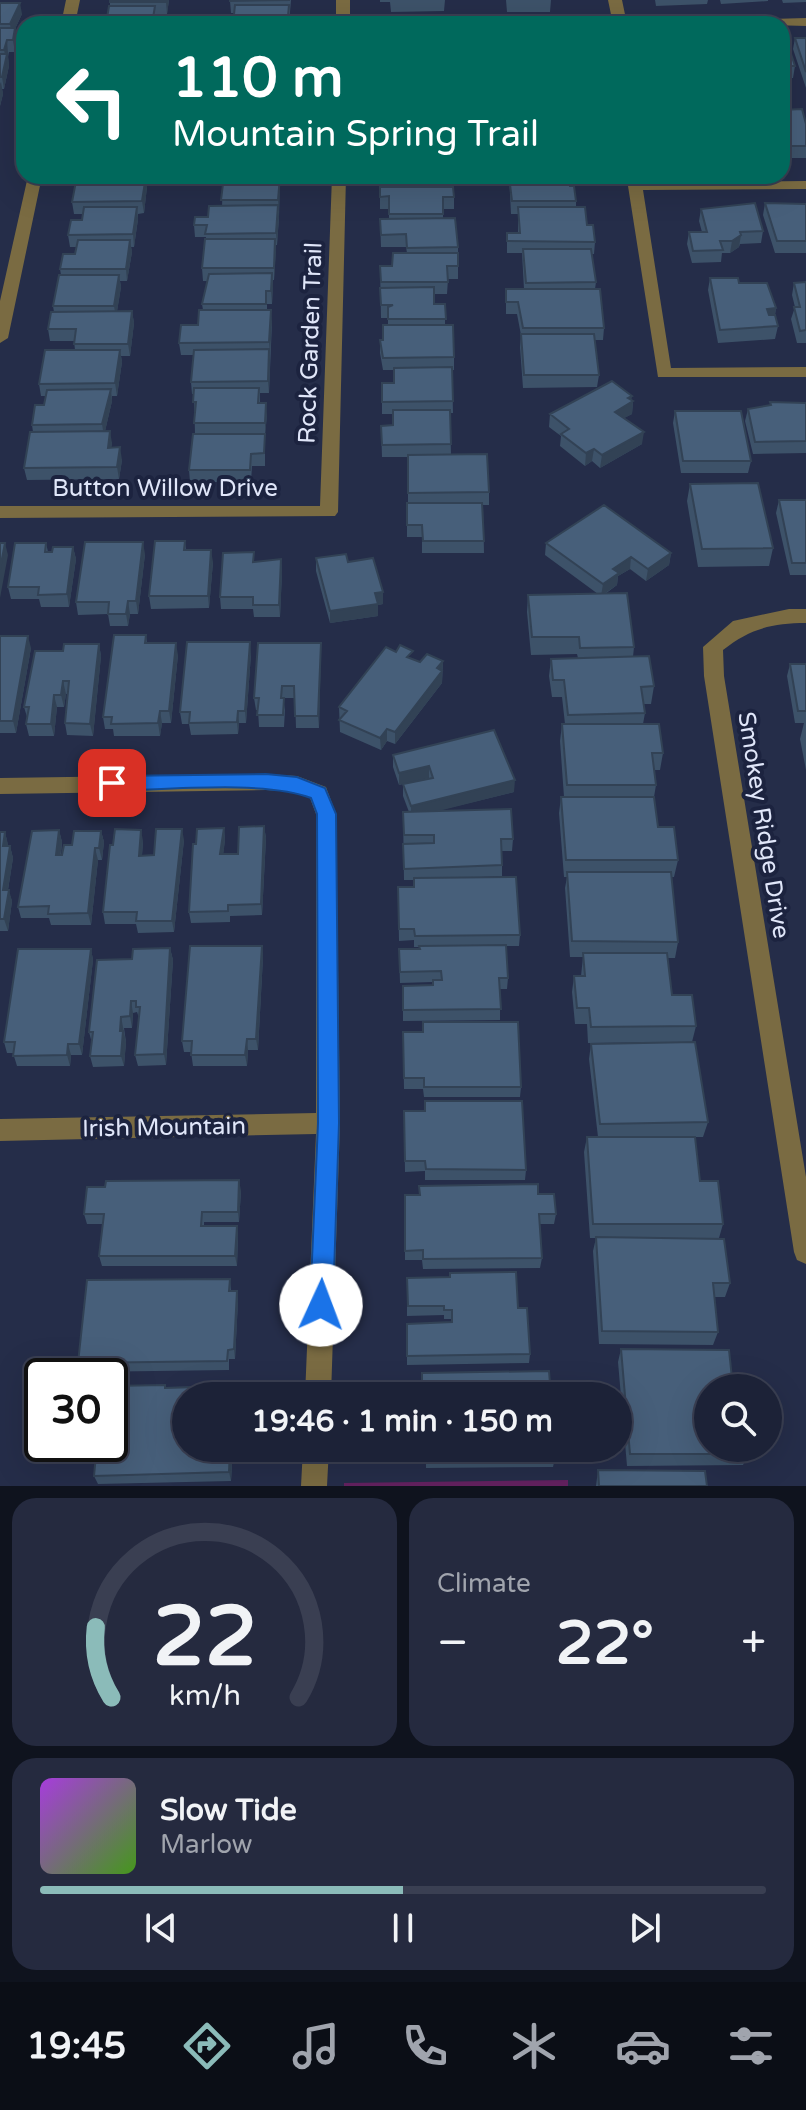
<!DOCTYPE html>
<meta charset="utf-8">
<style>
:root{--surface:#1c2237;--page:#252a3f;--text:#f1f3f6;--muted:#a0a4ad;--line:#3a3f52;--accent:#8bbbb9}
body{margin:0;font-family:"Varela Round",sans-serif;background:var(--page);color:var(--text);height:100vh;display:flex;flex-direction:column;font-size:30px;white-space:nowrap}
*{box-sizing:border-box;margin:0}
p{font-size:26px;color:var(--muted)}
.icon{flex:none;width:44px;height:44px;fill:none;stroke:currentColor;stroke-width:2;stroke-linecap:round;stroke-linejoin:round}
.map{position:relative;height:1486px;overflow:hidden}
.panel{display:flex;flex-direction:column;gap:12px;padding:12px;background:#0f131e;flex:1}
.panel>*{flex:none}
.guide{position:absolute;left:16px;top:16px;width:774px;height:168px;border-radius:24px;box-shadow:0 8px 32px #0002,0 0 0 2px var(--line);background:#00695c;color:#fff;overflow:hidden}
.tools{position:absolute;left:694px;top:1374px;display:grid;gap:16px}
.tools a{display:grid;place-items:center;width:88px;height:88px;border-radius:50%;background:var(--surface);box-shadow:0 8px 32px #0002,0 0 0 2px var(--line);font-size:40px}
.speed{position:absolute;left:24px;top:1358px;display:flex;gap:16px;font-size:40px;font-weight:700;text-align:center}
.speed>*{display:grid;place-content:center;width:104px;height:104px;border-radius:50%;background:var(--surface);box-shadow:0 8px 32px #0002,0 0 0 2px var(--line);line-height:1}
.speed .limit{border:4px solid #111;border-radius:12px;background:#fff;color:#111}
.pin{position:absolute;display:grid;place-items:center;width:68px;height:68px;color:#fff;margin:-34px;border-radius:16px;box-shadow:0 4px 12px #0006}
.me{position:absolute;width:88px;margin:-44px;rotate:2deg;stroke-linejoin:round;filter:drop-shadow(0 0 6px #0008)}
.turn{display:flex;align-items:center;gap:28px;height:168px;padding:0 24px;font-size:36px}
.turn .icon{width:104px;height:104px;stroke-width:2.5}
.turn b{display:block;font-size:56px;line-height:68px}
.big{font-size:60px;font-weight:700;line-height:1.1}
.panel .card{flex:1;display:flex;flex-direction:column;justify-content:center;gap:12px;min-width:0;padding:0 28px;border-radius:24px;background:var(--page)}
.panel .dial{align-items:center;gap:0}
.dial svg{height:208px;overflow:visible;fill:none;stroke:var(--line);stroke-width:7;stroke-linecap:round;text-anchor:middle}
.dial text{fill:var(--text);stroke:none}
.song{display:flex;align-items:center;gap:24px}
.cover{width:96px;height:96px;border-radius:12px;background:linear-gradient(135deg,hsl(280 70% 55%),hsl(100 70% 35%))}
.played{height:8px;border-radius:4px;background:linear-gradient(90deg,var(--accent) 50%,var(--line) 50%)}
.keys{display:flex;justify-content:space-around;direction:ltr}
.heat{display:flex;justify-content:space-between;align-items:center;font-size:44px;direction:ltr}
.panel .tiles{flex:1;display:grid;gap:12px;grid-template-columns:1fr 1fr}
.card:last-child{grid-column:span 2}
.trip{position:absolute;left:172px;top:1382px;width:460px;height:80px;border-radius:40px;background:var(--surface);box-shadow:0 8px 32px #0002,0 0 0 2px var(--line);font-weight:700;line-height:80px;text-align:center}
.tabs{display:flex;height:128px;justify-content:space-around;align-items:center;background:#0b0e16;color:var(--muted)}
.tabs .icon{width:56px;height:56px}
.tabs .active{color:var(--accent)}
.tabs b{font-size:36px;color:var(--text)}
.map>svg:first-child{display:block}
.green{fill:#63215f}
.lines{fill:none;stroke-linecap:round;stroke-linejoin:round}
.minor{fill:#7a6b42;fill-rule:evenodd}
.wall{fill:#3d5269}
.shaded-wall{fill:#324255}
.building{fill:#475f7a;stroke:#324255;stroke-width:2}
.route{fill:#1a73e8;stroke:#114b97;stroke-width:2}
.labels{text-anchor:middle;stroke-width:8;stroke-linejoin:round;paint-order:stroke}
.street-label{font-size:24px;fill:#e0e6f9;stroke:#1c233f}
</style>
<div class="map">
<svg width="806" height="1486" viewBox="0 0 806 1486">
<rect width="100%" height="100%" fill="#252d49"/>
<!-- green -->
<path class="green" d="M568,1480V1486H344V1483Z"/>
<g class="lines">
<!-- minor -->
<path class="minor" d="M66,0H80L75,24H61Z
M336,0H350V24H336Z
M608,0H622L627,24H613Z
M806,18V26L730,24L737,20Z
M28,176H42L8,338L0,343V301Z
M332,176H346L338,512L335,516L0,518V506H320Z
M806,181V189L643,190L671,368L806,367V377H658L628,186L630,183Z
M789,609H806V623C772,623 749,629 723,650L724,676L806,1177V1264L797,1260L794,1252L704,676L703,647L733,621Z
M266,774L297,776L326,787L336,814L340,1123L331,1396H305L316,1134L0,1141V1119L316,1113V814L310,798L295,792L266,790L0,794V778Z
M303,1448H329L327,1486H301Z"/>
</g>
<!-- wall -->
<path class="wall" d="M110,0H169L167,14H155L156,18H161L162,24H108L107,18L110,6Z
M291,0L289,24H233L234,13H231L230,1Z
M380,0H445L444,11L391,12L390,2H380Z
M506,0H551L550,12H507Z
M655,0H708L707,4L656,6Z
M720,0H768V1L721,4Z
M782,0H806V2L783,3Z
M0,3L22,14L15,29L17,40L15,52H9L8,57L9,66L4,89H2L3,94L0,106Z
M795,38H806V88L793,49Z
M782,39L795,66L793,78H782Z
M782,110L806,124V158H782Z
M219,176H280L279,217L277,245H276L274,280H273L272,304H267V310L272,322L269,393H260V403L267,415L265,435V466H252L251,482H190L189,470L195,434L194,394H192L191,382L194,355H181L179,343L198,325L203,310L202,304L207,281H203L202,268L206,237H195L194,225L208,217L222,206L223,181H219Z
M380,176H450V187L454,197V209H443V218L458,247V279H448L447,294H434V304H445V325L454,357V370H452L453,413H450L451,455L489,492V505H483L484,553H422V537H407V503H408V457H382L381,426L393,425V414H382V383H394V370H383L380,353V340H383L388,325V318H381L380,266H392L407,253L406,247H381L380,219H389V209H380Z
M509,176H569L570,186L576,201V207L595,242L594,254H592L596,282L595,289L604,328L603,340H595L599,375L597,387L523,388L520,347L521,335L517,314H506V289H524L522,253H507V233H518V214H511Z
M147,187L144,213L138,214V219L134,247H131L132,252L127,281H120L121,287L117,311H132L134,323L130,356H121L122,362L117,396H112V401L105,431L112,443L111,448L122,460L119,479L27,480L24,468L33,432L32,425L44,405L46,396H41L39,384L75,350L74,341H50L48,329L54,312L53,306L61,275L60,269L75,254L76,247H70L68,235L82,220L83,214H74L72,202Z
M765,203L806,204V253H775L763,215Z
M701,209L763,231L761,243L740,244L739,247L730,253H722L721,262L692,263L687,244L689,232H702L699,221Z
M710,278L739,283L776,308L775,315L778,326L775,339L718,343L708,290Z
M806,282V343H797L791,319L795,307L792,295L794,283Z
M631,400L633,401L632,414L624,418L642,444L600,468L592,461L585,466L560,446L561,436L549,427L550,414Z
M770,402L806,403V453L753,454L745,421L748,409L770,405Z
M675,411L751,461L748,473H681L673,423Z
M690,484L773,548L769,566L698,567L687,501Z
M779,500H806V575H790L776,513Z
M185,541L186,550L213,562L209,608L151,609L149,596Z
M46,543L48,552L73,547L76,559L69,607H41L39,599H11L8,587Z
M546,543L671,553L669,565L646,581L630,569L618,576L617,585L605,594L634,647L633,657L654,686L651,704H643L645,713L643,724L663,753L660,770H654L656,785L654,797L658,827L678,860L674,877H671L678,942L675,958H667L672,995L696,1026L692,1042L708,1122L703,1137H694L700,1181L723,1224L719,1238L730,1283L725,1297H714L718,1332L713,1345L599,1344L593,1251L596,1238H590L584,1152L587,1137H598L589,1059L591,1044L688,1042L588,1043L587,1024H575L572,992L574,976H581L583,957H570L565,888L567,877H564L559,813L561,797H564L560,741L562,724H565L562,697H552L549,676L551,659L578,658L577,654L531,655L527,612L528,595L598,594L545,555Z
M145,554L138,614H130L128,626H110L108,614L78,615L76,602Z
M316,558L348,562L383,604L378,605V616L330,623L316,571Z
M281,559L282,572L280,617H254L253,609H221L220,597L255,562Z
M146,635L147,643L178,655L171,723H162L160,736H114L113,729H105L103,717Z
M0,636L31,648L16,733H0Z
M321,643L319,728H296L295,698H283L285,710L284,727H259L258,710H256L254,698Z
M99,644L101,656L93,736L67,735L65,723L68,694H66L64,707H57L54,736H29L26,724L27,717L24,707L63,651Z
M251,654L246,723H239L238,734L191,735L189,724H182L180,712Z
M412,659L420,662L443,661L442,683L395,744L387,741L381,750L340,732L339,707Z
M790,664H806V770L800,739L804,723H795L787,676Z
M393,755L514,792L436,811L513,839L512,851H502V876L480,877L520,935L519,946H506L508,978L507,989H500V1020L403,1021V986L433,985V982L400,983L399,949H420L419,947H414V940L399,941L398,887H414V880H404L403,812H409L403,796V784L399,785L393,767Z
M264,826L266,838L262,915L230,916V922L191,923L189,912L196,844L224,828L225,840L223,854H238Z
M59,830L62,842L61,855H62L72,845L101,831L104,842L102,860H98L91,925H51L49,918H21L18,907Z
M0,832H5L8,846H10L13,858L8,890L12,901L8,931H0Z
M184,840L174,932L138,933L136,924H105L103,912L143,841L142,856L154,855Z
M262,946L263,957L258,1050H248L247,1066H193L191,1052H184L182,1041Z
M170,948L173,960L166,1065L138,1066L135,1055L139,1018L137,1012L133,1013L132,1028H124L126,1042L124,1066L93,1067L90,1056L92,1043L89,1032L132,959Z
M91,949L93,960L82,1055H71L70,1066H17L13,1053H7L4,1042Z
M403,1032L521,1087L520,1097H424L423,1089H404Z
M404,1111L526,1170L525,1180H425V1171L405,1172Z
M241,1191L239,1222H204V1226H237L238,1236L237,1266H102L99,1256L103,1224H87L84,1214Z
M538,1194L556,1214L554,1224H540L542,1258L540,1268L423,1269L422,1260H405V1195Z
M407,1278L518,1308L530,1354L529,1363L407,1365V1324L451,1322V1319H444V1315L407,1316Z
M230,1279L231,1291H237L238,1301L235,1359H229V1370L82,1372L78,1363Z
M621,1349L708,1388L748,1454L743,1465L627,1466L618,1362Z
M165,1385L166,1387L233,1386L235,1396H186V1448H233L231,1481L98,1484L94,1476Z
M409,1448H554L555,1458L553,1467L426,1468V1456H409Z
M598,1470L707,1486H596Z"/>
<!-- shaded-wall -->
<path class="shaded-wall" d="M166,0H169L167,14L166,2Z
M20,3L22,14L15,29L17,40L15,52L10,24Z
M7,40L9,66L4,89L2,77L6,59L4,50Z
M1,82L3,94L0,106V84Z
M146,176L147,187L144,213L142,201Z
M280,176V185L279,212L278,200Z
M278,205L279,217L277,245L276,233Z
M137,207L138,219L134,247L133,234Z
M741,235L739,247L730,253L732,241Z
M275,239L276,251L274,280V268Z
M130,240L132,252L127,281L126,269Z
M272,273L273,286L272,304L271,291Z
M119,275L121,287L116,318L114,306Z
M776,308L774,320L765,321L767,309Z
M271,310L272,322L270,354L269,342Z
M132,311L134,323L130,356L128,344Z
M269,349L270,361L269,393L268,381Z
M120,350L122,362L117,396L115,383Z
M111,389L112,401L104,436L102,424Z
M632,396L631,403L633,401L632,414L613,424L615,412Z
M266,403L267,415L265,435V423Z
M110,431L112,443L110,460L108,448Z
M644,432L642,444L600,468L602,455Z
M120,447L122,460L119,479L117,467Z
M594,449L592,461L585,466L586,453Z
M143,542L145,554L138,614L136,601Z
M5,543L8,555L0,598V569Z
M73,547L76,559L69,607L67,594Z
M211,550L213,562L209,608L208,596Z
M671,553L669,565L646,581L648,569Z
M631,557L630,569L618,576L617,585L601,596L603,584L613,569Z
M281,559L282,572L280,617L279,605Z
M383,592V604L378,605V616L330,623V611L375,593Z
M128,601L130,614L128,626L126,614Z
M28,636L31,648L16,733L13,721Z
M250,642L251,654L246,723L245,711Z
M176,643L178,655L171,723L169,711Z
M321,643V655L319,728L318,716Z
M99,644L101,656L93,736L90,724Z
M443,661L442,683L395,744V732Z
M63,681L66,694L64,707L61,695Z
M54,695L57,707L54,736L51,724Z
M160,711L162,723L160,736L158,723Z
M238,711L239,723L238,734L237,722Z
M387,729V741L381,750L380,738Z
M429,766V778L399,785V773Z
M515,780L514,792L411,818V806Z
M264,826L266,838L262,915L261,904Z
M224,828L225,840L222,866L220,854Z
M182,829L184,840L174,932L172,921Z
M59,830L62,842L59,867L56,855Z
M141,830L143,841L141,867L139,856Z
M101,831L104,842L102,860L99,848Z
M5,832L8,844L6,857L3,846Z
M10,846L13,858L6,902L3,890Z
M95,848L98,860L91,925L88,913Z
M9,890L12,901L8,931L4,919Z
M262,946L263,957L258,1050L256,1039Z
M170,948L173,960L166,1065L164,1054Z
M91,949L93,960L82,1055L79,1044Z
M131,1001L133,1013L132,1028L130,1016Z
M121,1017L126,1042L124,1066L121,1056L120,1031Z
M247,1039L248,1050L247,1066L245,1055Z
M68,1044L71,1055L70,1066L67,1055Z
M239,1180L241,1191L239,1222L238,1212Z
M237,1226L238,1236L237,1266L235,1256Z
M237,1291L238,1301L235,1359L234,1349Z
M230,1448H233L231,1481L229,1472Z"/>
<!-- building -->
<path class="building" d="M110,0H166V2H110Z
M230,0H290L230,1Z
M0,3H20L10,24H0Z
M235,5H289L288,16H279L278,24H233Z
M109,6H155L153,18H161L160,24H112L113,18H107Z
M0,28H15L13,40H7L4,50H0Z
M795,38H806V72Z
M782,39H786L795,66H782Z
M0,54H7L2,77H0Z
M802,109L806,124V146H782V110Z
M77,176H146L142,201L72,202Z
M224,176H280L278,200H221Z
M380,176H450V181H380Z
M509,176H569L570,186H574L576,201H512Z
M380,187H453L454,197H443V214H389V196L380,197Z
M755,203L763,231L740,232L741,235L732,241H720L723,250L693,251L689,232H707L701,209Z
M765,203L806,204V241H777Z
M278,205L276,233L205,234L207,225H194L195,217H208L209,206Z
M84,207H137L133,234L68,235L71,220H82Z
M518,207H585L587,225H593L595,242L507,241V233H520Z
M455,218L458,247L407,248L406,234L381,235L380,219Z
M205,239H275L274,268H202Z
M78,240H130L126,269H60L63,254H75Z
M523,249H591L596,282L526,283Z
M393,253H458V266H447L448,282H381L380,266H392Z
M272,273L271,291H266V304H202L209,274Z
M59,275H119L114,306H53Z
M710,278H738L739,283H767L776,308L767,309L769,315H775L778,326L720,330Z
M806,282V330L800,331L794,307H800L794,283Z
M434,287V304H445L446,319H388V307L393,305H381L380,288Z
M506,289H600L604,328H523L518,302H506Z
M199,310H271L269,342L179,343L181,325H198Z
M132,311L128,344H74L76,329H48L51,312Z
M383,325H453L454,357L383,358L380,340H383Z
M521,334H594L599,375H524Z
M269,349L268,381L191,382L194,350Z
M45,350H120L115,383L39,384Z
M452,367L453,401L382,402V383H394V368Z
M612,381L632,396L628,398L633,401L615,412L644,432L602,455L594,449L586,453L561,434L569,429L550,414Z
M194,388H259L258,403H266L265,423H194L196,402H193Z
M111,389L102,424L32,425L35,405H44L47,390Z
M770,402L806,403V441L755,442L748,409L771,405Z
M393,410H450L451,444L382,445L381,426L393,425Z
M675,411H741L751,461H683Z
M110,431L108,448L120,447L117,467L24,468L30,432Z
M193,434H265L264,453L251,454L250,470H189Z
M487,454L489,492L408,493V455Z
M758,483L773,548L702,549L690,484Z
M779,500H806V563H792Z
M407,503H482L484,541H423L422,525H407Z
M604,505L671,553L648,569L631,557L613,569L619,573L603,584L546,543Z
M155,541H185L184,550H211L208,596H149Z
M85,542H143L136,601H128L126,614H108L109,602H76Z
M0,543H5L0,569Z
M15,543H46L45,552H52L53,547H73L67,594L38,595L39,587H8Z
M254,552L253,562L281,559L279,605H253V597H220L223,553Z
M346,554L348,562L373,558L383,592L375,593L378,604L330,611L316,558Z
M627,593L634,647L580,648L579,637H532L528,595Z
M114,635H146L145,643H176L169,711H160L158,723L111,724L112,717H103Z
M0,636H28L13,721H0Z
M187,642H250L245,711H238L237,722L189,723L190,712H180Z
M258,643H321L318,716H295L294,686H282L281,698H284L283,715H257L259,698H254Z
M64,644H99L90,724L65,723L69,681H63L61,695H54L51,724H26L29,707H24L35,651H63Z
M400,645L413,651L407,657L420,662L427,654L443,661L437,668L442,671L395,732L387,729L380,738L339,720L347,711L339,707L386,647L396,652Z
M649,656L654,686L641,687L645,713L568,715L564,680H553L551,659Z
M790,664H806V711H798Z
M562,724H659L663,753H652L656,785H567Z
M494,730L515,780L411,806L403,784L433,778L429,766L399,773L393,755Z
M561,797H654L658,827H674L678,860H566Z
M511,809L513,839H501L502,865L404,869L403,844L434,843V835H404L403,812Z
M264,826L261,904L228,905V911L189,912L193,844H196L197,829L224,828L220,854H238L239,827Z
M115,829L141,830L139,856L154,855L156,829H182L172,921H136L137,912H103L110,845H113Z
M59,830L56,855H62L64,845H72L74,831H101L99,848H95L88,913L48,914L49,906L18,907L32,831Z
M0,832H5L3,846H10L3,890H9L4,919H0Z
M567,872H671L678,942L572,941Z
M516,877L520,935L415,936L414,929H399L398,887H414V878Z
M506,945L508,978H499L501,1009L403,1010V986L433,985V980H442L441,971L400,972L399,949H420L419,946Z
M190,946H262L256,1039H247L245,1055H191L192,1041H182Z
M170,948L164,1054L135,1055L140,1007H136V1001H131L130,1016L121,1017L120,1031H123L121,1056H90L93,1032H89L97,960L132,959L133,949Z
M18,949H91L79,1044H68L67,1055L13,1056L15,1042H4Z
M583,953H667L672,995H692L696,1026L591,1027L589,1008H577L574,976H585Z
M423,1022H518L521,1087H424V1078H404L403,1032H423Z
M695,1042L708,1122L600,1124L591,1044Z
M425,1101H522L526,1170L426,1169L425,1161H405L404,1111H425Z
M587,1137H695L700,1181H718L723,1224H593Z
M239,1180L238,1212H202L201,1226H237L235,1256H99L104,1214H84L87,1187H105L106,1181Z
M538,1184V1194H554L556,1214H539L542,1258L423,1259V1250L405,1251V1195H420L419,1186Z
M596,1237L724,1239L730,1283H713L718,1332L602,1331Z
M516,1272L518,1308H527L530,1354L407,1356V1324L452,1322V1310H444V1306H408L407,1278L450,1277V1273Z
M230,1279L229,1291H237L234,1349L228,1350L227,1361L78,1363L87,1280Z
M621,1349L729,1350L733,1388H708V1448H747L748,1454H630Z
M549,1371L551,1396H408V1385L422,1384V1373Z
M165,1385V1388L233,1386V1396H186V1448H230L229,1472L94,1476L97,1444H110V1386Z
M427,1448H554L555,1458L426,1460Z
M598,1470L705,1471L707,1486H599Z"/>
<!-- route -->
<path class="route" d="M266,774L297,777L325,788L336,814L339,1123L333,1305L330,1313L321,1316L313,1313L310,1305L318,1123L317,814L311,798C266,780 164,790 112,791L102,783L112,776Z"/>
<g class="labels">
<!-- street labels -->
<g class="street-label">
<text transform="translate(310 343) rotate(-88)" y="8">Rock Garden Trail</text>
<text x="165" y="496">Button Willow Drive</text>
<text transform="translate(764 825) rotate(81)" y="8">Smokey Ridge Drive</text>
<text transform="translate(164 1127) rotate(-1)" y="8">Irish Mountain</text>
</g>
</g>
</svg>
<div class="tools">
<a><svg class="icon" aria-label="search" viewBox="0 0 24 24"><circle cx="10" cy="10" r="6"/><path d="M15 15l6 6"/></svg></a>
</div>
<div class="speed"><div class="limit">30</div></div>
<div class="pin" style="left:112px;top:783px;background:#d93025"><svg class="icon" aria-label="arrive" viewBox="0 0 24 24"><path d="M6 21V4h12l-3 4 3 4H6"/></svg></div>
<svg class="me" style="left:321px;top:1305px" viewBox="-20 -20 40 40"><circle r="19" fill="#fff"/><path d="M0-13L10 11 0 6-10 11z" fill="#1a73e8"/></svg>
<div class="trip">19:46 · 1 min · 150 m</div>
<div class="guide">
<div class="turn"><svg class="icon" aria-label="left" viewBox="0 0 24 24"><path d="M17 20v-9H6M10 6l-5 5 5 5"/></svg><div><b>110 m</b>Mountain Spring Trail</div></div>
</div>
</div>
<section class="panel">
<div class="tiles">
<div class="card dial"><svg viewBox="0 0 100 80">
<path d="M14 69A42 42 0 1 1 86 69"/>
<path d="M14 69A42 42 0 0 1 8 42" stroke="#8bbbb9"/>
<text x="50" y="56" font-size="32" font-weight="700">22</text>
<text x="50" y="72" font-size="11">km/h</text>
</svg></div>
<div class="card"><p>Climate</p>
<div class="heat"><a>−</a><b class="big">22°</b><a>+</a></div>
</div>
<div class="card">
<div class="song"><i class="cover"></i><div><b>Slow Tide</b><p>Marlow</p></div></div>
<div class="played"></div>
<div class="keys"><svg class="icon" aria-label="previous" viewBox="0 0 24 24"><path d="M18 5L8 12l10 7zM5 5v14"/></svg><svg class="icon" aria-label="pause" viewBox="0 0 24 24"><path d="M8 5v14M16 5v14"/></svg><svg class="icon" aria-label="next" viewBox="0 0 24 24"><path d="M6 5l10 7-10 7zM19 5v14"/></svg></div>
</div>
</div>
</section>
<nav class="tabs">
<b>19:45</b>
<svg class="icon active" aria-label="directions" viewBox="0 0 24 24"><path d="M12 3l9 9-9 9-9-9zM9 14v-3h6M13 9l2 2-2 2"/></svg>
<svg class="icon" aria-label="music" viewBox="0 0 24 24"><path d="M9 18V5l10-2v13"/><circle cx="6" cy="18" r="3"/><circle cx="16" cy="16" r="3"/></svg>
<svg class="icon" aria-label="phone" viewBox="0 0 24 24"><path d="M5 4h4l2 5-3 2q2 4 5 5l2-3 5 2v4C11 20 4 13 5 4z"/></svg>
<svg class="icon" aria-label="climate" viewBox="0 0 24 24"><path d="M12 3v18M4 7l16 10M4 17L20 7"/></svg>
<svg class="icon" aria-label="car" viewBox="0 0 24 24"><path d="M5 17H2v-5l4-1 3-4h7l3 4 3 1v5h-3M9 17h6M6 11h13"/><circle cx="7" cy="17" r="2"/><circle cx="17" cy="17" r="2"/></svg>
<svg class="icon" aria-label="filters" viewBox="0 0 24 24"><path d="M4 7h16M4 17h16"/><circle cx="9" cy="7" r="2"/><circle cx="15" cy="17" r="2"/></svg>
</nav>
